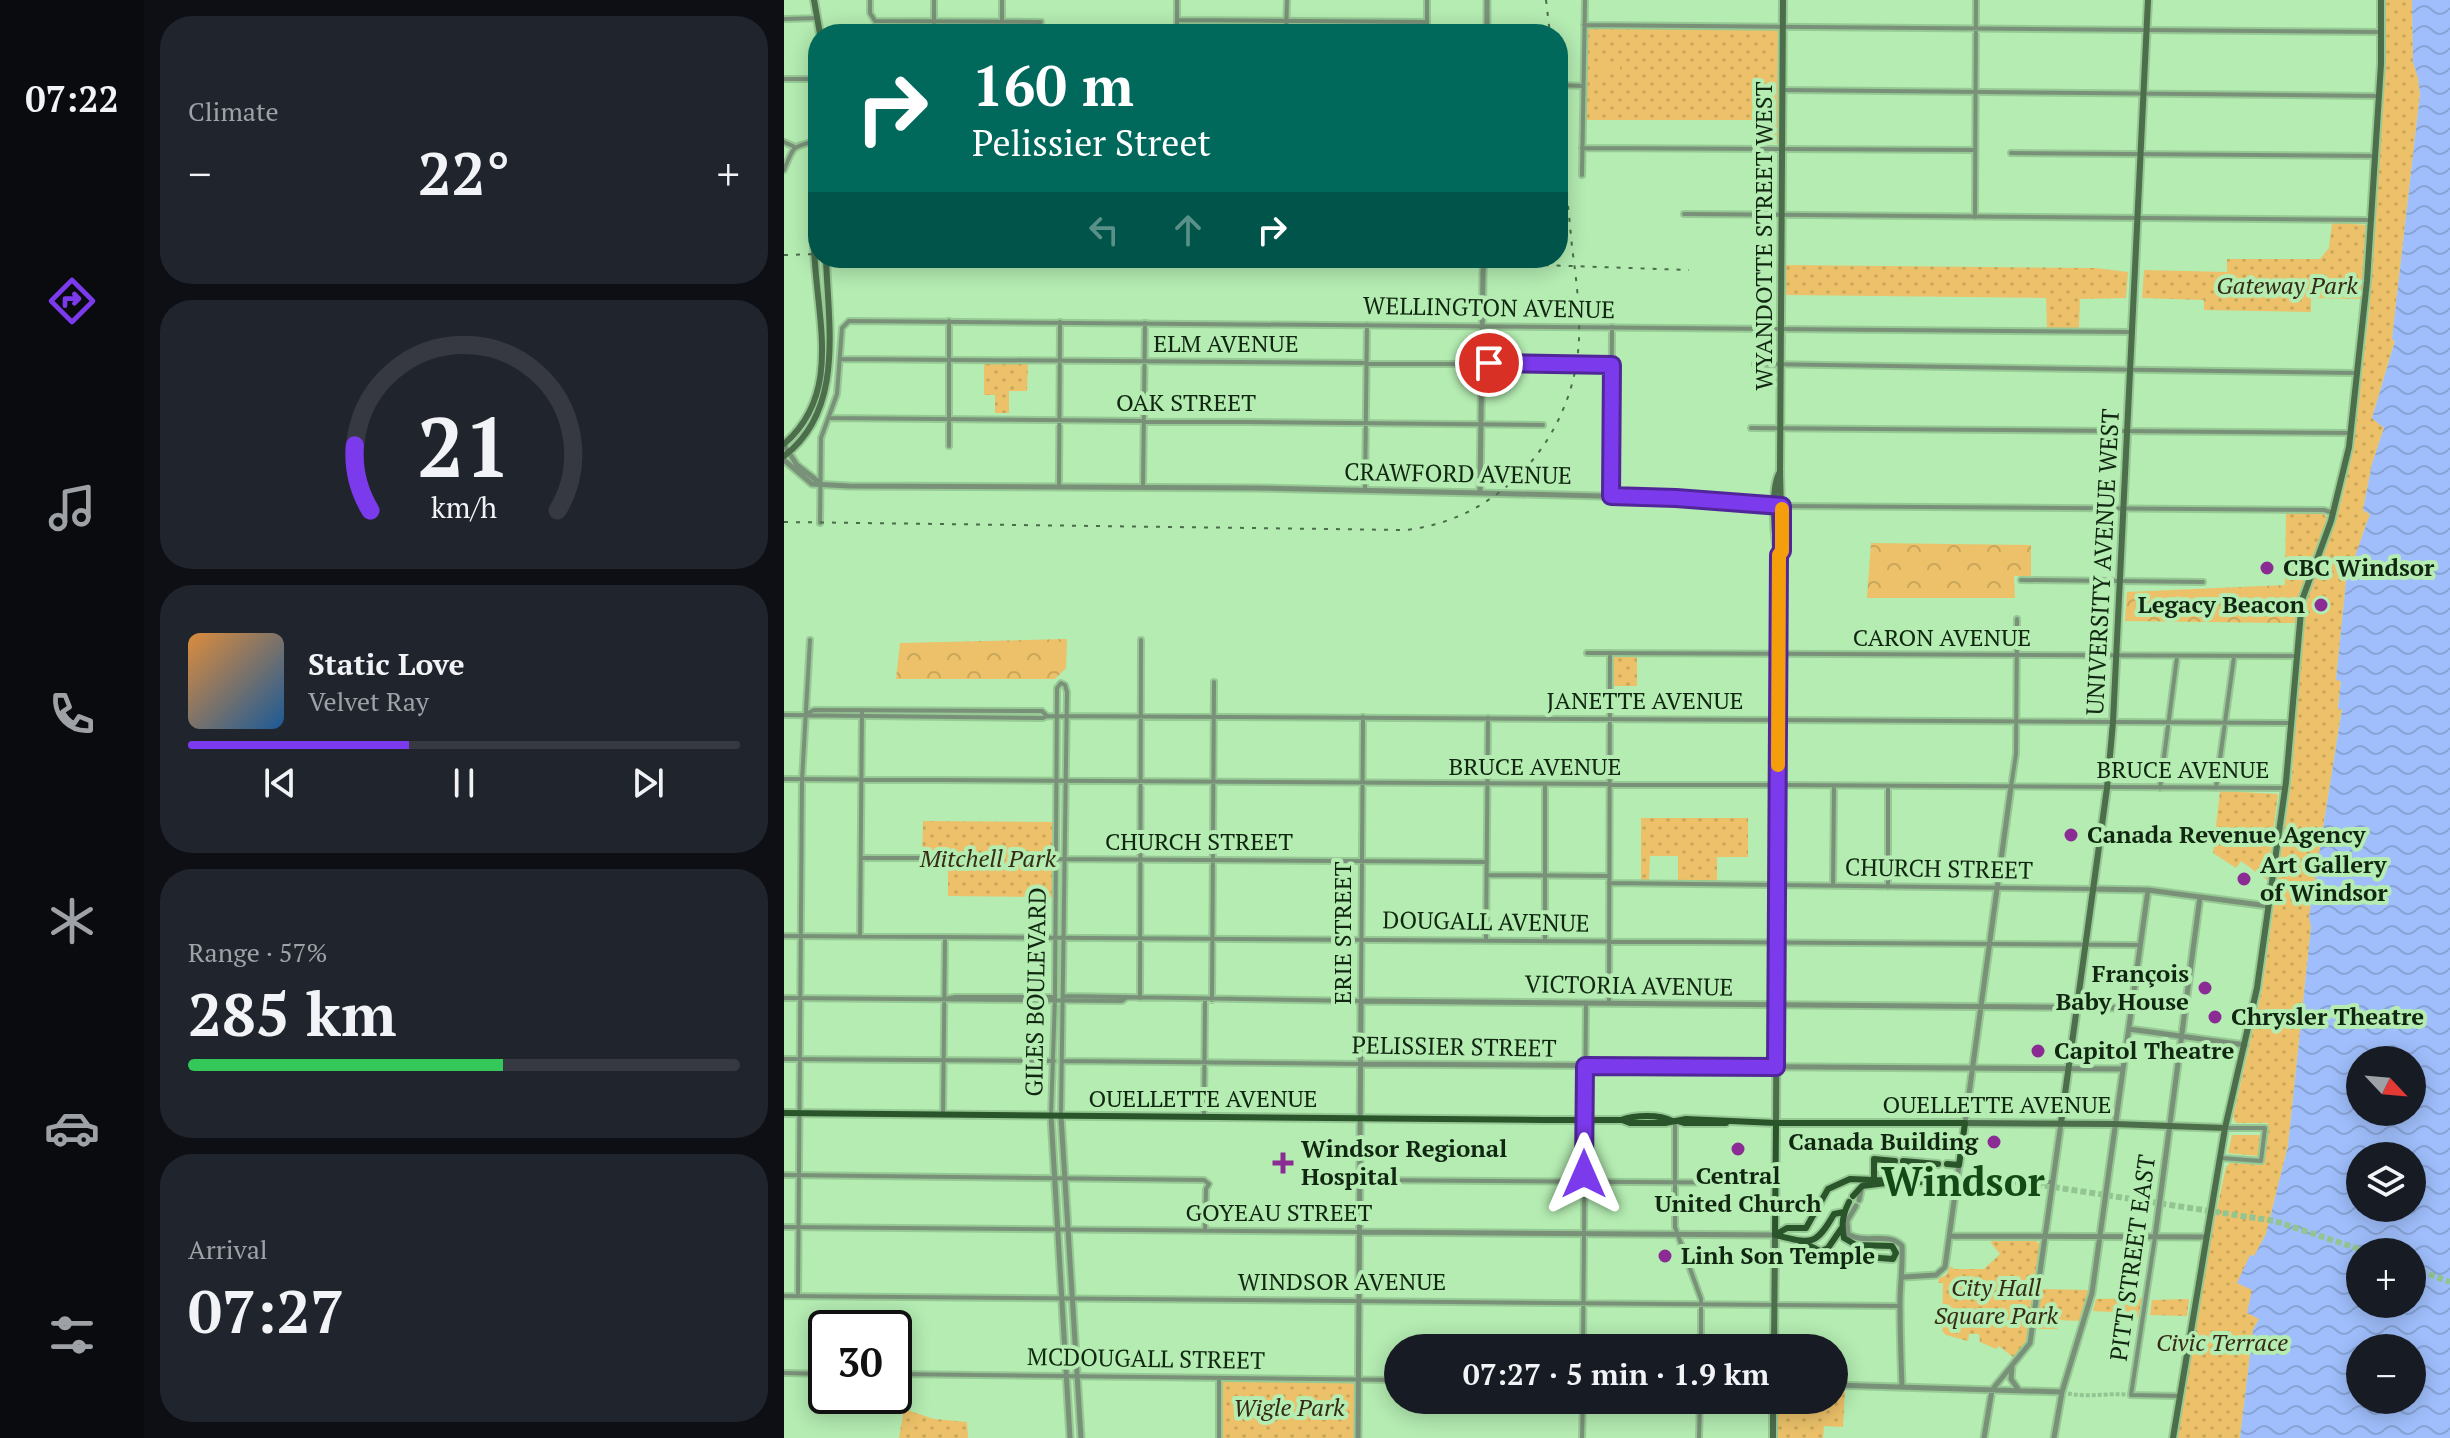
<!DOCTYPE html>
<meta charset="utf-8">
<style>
:root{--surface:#171b24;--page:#20242c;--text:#f1f3f6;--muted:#9ea1a6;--line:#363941;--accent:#7c3aed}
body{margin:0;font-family:"PT Serif",serif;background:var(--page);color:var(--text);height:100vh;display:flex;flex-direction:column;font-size:30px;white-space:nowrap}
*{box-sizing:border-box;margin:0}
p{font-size:26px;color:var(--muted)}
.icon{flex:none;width:44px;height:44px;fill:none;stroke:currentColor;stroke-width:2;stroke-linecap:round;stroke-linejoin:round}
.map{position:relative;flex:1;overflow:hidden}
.side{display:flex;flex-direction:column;gap:16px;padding:16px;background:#0d0f14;width:640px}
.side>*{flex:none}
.top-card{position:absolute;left:24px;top:24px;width:760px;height:244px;border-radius:32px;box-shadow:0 4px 20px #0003;background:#00695c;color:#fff;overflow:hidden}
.needle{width:52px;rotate:116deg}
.fabs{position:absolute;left:1562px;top:1046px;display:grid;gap:16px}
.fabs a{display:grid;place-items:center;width:80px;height:80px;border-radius:50%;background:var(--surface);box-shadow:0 4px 20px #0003;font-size:40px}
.speed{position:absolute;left:24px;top:1310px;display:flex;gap:16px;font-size:40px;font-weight:700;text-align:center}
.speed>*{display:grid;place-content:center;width:104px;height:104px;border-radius:50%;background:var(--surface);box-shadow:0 4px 20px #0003;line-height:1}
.speed .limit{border:4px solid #111;border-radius:12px;background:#fff;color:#111}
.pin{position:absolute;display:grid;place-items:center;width:68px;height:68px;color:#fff;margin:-34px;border:4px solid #fff;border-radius:50%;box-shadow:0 2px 8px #0007}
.me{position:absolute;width:88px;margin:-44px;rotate:0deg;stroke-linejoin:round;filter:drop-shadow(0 0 6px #0008)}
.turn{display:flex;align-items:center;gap:28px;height:168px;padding:0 32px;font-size:36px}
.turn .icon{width:104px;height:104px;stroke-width:2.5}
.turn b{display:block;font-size:56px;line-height:68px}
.lanes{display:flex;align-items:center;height:76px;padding:0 32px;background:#0003;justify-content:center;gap:40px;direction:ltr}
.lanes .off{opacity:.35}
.big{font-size:60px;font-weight:800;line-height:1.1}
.side .widget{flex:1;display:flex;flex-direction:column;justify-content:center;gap:12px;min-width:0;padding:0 28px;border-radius:32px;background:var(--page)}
.side .dial{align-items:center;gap:0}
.dial svg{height:208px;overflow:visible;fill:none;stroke:var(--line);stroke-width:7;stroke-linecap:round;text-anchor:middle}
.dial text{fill:var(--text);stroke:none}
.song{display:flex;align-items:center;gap:24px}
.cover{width:96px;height:96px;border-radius:12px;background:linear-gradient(135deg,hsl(30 70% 55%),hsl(210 70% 35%))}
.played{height:8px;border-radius:4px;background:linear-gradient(90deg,var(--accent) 40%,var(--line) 40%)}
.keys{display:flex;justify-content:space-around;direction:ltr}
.heat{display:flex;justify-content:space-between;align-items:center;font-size:44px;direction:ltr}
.charge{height:12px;border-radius:6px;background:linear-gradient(90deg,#34c759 57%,var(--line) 0)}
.trip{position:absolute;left:600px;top:1334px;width:464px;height:80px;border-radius:40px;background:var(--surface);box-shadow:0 4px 20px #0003;font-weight:800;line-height:80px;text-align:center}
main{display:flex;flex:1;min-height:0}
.tabs{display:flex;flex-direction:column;width:144px;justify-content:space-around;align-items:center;background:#090b0e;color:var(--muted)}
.tabs .icon{width:56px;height:56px}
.tabs .current{color:var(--accent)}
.tabs b{font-size:36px;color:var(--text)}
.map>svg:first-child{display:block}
.grass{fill:url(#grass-dots)}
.forest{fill:url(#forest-crowns)}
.pitch{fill:#ecc169}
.water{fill:url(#water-waves);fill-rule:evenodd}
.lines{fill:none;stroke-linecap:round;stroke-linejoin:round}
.minor-tunnel{stroke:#93c592;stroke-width:4;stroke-dasharray:4 2;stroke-linecap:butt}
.primary-tunnel{stroke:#93c592;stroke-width:6;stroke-dasharray:6 3;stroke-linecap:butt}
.minor-casing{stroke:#97c995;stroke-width:8}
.tertiary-casing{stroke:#97c995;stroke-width:9}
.secondary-casing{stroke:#97c995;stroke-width:10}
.primary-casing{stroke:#97c995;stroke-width:10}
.minor{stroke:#7a9179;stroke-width:4}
.tertiary{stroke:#7a9179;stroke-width:5}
.secondary{stroke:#4c6e4b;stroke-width:6}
.primary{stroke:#2a542a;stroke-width:6}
.rail{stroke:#4a6c4a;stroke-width:2;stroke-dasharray:4 8;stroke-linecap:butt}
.tertiary-bridge-casing{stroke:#97c995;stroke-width:9;stroke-linecap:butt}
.tertiary-bridge{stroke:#7a9179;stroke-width:5}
.route-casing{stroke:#51269a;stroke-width:20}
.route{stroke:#7c3aed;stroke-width:14}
.slow{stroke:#f59e0b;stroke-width:14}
.poi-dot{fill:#8b2c95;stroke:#b4ecb2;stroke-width:3}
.labels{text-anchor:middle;stroke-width:8;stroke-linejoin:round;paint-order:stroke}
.street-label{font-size:24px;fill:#112711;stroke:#b4ecb2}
.park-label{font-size:24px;font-style:italic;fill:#362c16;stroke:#b4ecb2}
.poi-label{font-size:24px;font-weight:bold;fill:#112711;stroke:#b4ecb2;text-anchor:start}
.town-label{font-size:40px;font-weight:bold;fill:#144916;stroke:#b4ecb2}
</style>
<main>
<nav class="tabs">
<b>07:22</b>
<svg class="icon current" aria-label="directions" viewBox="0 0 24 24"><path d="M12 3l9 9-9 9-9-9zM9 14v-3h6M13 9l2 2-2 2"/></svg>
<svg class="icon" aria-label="music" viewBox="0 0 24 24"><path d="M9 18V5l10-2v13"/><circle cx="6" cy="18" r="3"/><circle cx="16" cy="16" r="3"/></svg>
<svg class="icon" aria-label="phone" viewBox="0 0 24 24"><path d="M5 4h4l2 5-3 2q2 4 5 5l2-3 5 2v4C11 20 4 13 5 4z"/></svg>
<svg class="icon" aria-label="climate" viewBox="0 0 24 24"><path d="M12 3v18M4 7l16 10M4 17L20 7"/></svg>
<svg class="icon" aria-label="car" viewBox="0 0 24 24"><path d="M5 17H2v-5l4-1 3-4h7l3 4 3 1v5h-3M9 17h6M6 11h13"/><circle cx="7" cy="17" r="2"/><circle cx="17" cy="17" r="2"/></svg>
<svg class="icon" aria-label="filters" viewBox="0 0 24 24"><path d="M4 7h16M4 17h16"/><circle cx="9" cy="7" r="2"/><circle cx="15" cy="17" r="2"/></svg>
</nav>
<section class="side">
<div class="widget"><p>Climate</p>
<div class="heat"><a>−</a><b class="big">22°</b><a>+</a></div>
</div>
<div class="widget dial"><svg viewBox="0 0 100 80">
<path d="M14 69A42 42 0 1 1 86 69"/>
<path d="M14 69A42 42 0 0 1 8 44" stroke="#7c3aed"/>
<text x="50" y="56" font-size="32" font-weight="700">21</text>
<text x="50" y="72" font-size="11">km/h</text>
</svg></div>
<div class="widget">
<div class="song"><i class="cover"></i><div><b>Static Love</b><p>Velvet Ray</p></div></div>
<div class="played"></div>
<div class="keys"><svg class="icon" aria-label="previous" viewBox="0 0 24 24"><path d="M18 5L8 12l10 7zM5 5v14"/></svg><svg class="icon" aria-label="pause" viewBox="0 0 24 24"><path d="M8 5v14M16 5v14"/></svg><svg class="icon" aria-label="next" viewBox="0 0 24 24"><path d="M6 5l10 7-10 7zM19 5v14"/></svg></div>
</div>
<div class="widget"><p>Range · 57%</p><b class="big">285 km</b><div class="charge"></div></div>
<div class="widget"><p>Arrival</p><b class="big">07:27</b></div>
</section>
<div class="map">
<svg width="1666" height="1438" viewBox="0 0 1666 1438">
<defs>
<pattern id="grass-dots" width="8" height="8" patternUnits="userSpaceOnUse" patternTransform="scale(2)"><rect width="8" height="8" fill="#ecc169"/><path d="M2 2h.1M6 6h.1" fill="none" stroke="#c9a65a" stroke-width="1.8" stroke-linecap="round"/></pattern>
<pattern id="forest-crowns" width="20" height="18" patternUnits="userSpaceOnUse" patternTransform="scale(2)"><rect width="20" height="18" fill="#ecc169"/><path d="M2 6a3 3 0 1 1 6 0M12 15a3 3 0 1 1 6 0" fill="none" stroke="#c9a65a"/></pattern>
<pattern id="water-waves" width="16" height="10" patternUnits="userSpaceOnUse" patternTransform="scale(2)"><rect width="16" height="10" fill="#9fbefb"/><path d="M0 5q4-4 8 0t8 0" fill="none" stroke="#88a3d6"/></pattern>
</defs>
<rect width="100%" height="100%" fill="#b4ecb2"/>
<!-- grass -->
<path class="grass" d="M1600,0H1628L1629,62L1634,78L1636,94L1608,339L1611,340L1588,418L1600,428L1588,464L1579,510L1586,514L1584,523H1582L1572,558L1562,582L1552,680H1557L1554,708H1558L1525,917L1527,927L1504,1146L1482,1234L1470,1257L1467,1255L1468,1290L1475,1319L1469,1330L1456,1438H1391L1420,1269L1442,1167L1446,1163L1479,1165L1484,1123H1452L1449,1117L1478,990L1508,776L1518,623L1529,577L1557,502L1569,451L1585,312L1598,96Z
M803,28L994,29L993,143L969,146V120H801Z
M1548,222L1582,225L1578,299L1527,298V312L1420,310V300L1358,298L1360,270L1443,272V259H1536L1545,248Z
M1002,265L1311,268L1344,272L1342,298L1296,299L1295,328H1263L1262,298L1001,295Z
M200,362L244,363L243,391H225V413H211V395H200Z
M1502,513H1539L1544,519L1521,579L1501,585Z
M830,655L853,656V686H830Z
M1436,791L1494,794L1483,880L1457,861L1452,868L1429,853Z
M857,818H964V857H933V882L894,881V856H866L865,880H857Z
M139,821L270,822L269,897L164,896V848H152L138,857Z
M1448,1135H1476L1474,1156L1444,1153Z
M1208,1241H1252L1257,1245L1245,1340L1243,1344L1229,1357L1215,1346L1212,1349L1196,1342L1195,1334H1185L1184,1341L1162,1335L1158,1331L1159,1283H1154L1155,1278L1162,1275L1167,1266L1170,1269H1200L1216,1254L1207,1243Z
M1257,1289L1305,1290L1297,1321L1274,1320L1273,1329H1255L1253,1319Z
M1358,1298L1354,1318L1348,1313L1309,1311L1312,1299Z
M1405,1299L1403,1316L1366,1315L1368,1300Z
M438,1378L575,1380L574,1438H436Z
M1050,1389L1061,1390L1059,1427L1040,1426L1039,1438H994V1411H1009V1400H1050Z
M120,1409L150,1419L183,1422L184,1438H115Z"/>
<!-- forest -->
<path class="forest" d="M1087,543L1247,545V576H1230L1231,598H1083Z
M1521,579L1511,623L1341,621L1343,592L1501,585Z
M283,639L282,668L271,679H112L116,643Z"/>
<!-- pitch -->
<path class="pitch" d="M811,62H836V74H811Z
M522,1408L525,1421L505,1427L502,1414Z"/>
<!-- water -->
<path class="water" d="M1628,0H1666V1438H1456L1469,1330L1475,1319L1463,1313L1468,1290L1453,1283L1466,1255L1470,1256L1482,1234L1504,1146L1527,927L1525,917L1558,709H1554L1557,681L1552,680L1562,582L1586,514L1579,510L1588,464L1600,428L1588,418L1611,341L1608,339L1636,94L1634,78L1629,62ZM1576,1060H1628V1112H1576ZM1576,1156H1628V1208H1576ZM1576,1252H1628V1304H1576ZM1576,1348H1628V1400H1576Z"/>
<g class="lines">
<!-- minor-tunnel -->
<path class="minor-tunnel" d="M1278,1392C1303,1399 1322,1392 1347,1395"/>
<!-- primary-tunnel -->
<path class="primary-tunnel" d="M1140,1182H1176
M1243,1183L1491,1221L1584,1252
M1628,1268L1666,1282"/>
<defs>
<path id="minor" d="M86,0V13L91,21L257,22
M0,19L34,18
M393,20L643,22
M218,22V0
M800,25L1597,32
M150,34V0
M393,34V0
M502,34L503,0
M643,34V0
M0,79H34
M774,85L799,86
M999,90L1595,96
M0,142L11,147
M798,148L1191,150
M1227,153L1591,156
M0,170C11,143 8,148 34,140
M798,175L801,0
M900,214L1587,220
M1191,217L1192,0
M57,359L828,365
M971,364L1572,373
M46,418L759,425
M967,428L1567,433
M165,446V321
M275,486L276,322
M359,487L361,323
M581,490L583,325
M827,496L828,327
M998,506L1540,510L1549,513
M36,523L37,438L53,394L58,328L65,321L1348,332
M1237,580L1419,582
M803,653L1513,656
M0,715L259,718L263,716
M20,715L30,710L258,711L263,716L1507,723
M0,779L1501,788
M1227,787L1232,754L1233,619
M1376,788L1393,657
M1432,788L1450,657
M77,858H143L156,855
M272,859L703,862
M704,875L825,876
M825,883L1309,889
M1049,886L1050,786
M1104,887V787
M0,936L1356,945
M76,936L78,710
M702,939L704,718
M761,940V785
M280,996L577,1001L579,717
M0,998L338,1001L342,998
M356,998L357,640
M161,999L171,997H271
M428,1000L430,682
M825,1002L826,653
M0,1059L270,1061
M278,1061L576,1064
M159,1115L161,937
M267,1116L271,997L273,688L277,683L281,685L283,692L277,1114
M420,1116L421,999
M891,1121V1227L917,1299V1348
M1437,1158L1477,1161L1481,1128H1441
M0,1175L420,1180L425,1184L422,1189L421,1231
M575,1180L991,1183
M1173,1181L1268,1182
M0,1227L575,1232
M1371,1237L1347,1395L1396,1396
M0,1296L1116,1306
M14,1296L18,780L26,640
M799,1348L802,1003
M0,1373L42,1374
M110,1374L614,1380
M435,1438V1378
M798,1438L799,1400
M915,1438L916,1400"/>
<path id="tertiary" d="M703,34V0
M0,445L13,465L36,483
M0,460L28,484L65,486L472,488L696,493L892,498L998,506
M696,493L699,273
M1309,889L1364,890L1484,906
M1345,1029L1461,1045
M576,1064L1339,1069
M267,1116L286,1438
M277,1116L297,1438
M1181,1123L1227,787
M1075,1200L1078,1186
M1072,1206L1063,1221L1064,1234C1080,1245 1105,1231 1118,1246C1119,1267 1116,1283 1116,1303C1116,1331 1117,1359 1118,1387
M576,1232L991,1235
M1166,1236L1422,1237
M1371,1237L1416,897
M1120,1277L1152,1275L1161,1267L1175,1165
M1228,1366L1227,1379L1234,1389
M1050,1385L1278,1392
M574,1438L577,1001L1348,1008
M1200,1438L1208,1390L1246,1343L1277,1123
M1270,1438L1278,1392L1308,1293L1364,890"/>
<path id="secondary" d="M30,0L36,34
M0,444C73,381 15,281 34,201
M0,456C61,410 44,324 42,258
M995,555L998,551L996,472L999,0
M992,1123L995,558C990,540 986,487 996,472
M1181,1123L1331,1124L1441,1128
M1277,1123L1323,788L1329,722L1364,0
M990,1348L991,1235
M989,1438V1400
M1389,1438L1441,1128L1473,988L1502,782L1518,600L1547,521L1565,447L1583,281L1597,64V0"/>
<path id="primary" d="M0,1113L759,1120H837C851,1115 875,1114 888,1121
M838,1120L846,1123H881L902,1119L992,1123H1181L1175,1165L1163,1164
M894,1121L901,1123H942
M1119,1161L1154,1164
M1090,1179V1159L1111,1161
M1069,1196L1078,1186L1102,1183
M991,1235L1003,1228H1022L1044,1189L1066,1179L1140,1182
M991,1235L992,1123
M991,1235C1026,1243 1031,1248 1050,1214L1060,1212
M1016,1241L1042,1254L1109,1259L1112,1253L1108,1246L1072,1245L1060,1238C1057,1224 1059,1214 1065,1202
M1036,1252L1044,1248L1057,1229"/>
</defs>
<!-- minor casing -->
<use href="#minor" class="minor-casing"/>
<!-- tertiary casing -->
<use href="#tertiary" class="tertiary-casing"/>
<!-- secondary casing -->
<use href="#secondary" class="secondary-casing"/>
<!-- primary casing -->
<use href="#primary" class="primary-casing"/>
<!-- minor -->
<use href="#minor" class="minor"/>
<!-- tertiary -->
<use href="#tertiary" class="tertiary"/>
<!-- secondary -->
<use href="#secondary" class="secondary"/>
<!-- primary -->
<use href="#primary" class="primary"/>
<!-- rail -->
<path class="rail" d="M762,0L766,34
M0,255L34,254
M80,258L110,262
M101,258L149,262L290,266L444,260L756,265L905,270
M0,522L621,530C718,520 791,435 795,339C796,308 792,277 788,247C784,203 779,158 774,113"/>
<defs>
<path id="tertiary-bridge" d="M699,273L700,258"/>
</defs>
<!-- tertiary-bridge casing -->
<use href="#tertiary-bridge" class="tertiary-bridge-casing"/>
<!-- tertiary-bridge -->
<use href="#tertiary-bridge" class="tertiary-bridge"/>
</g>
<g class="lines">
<defs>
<path id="route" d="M705,363L828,365L827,496L892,498L998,506V551L995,555L992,1067L801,1066L800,1174"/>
</defs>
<!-- route casing -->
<use href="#route" class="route-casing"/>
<!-- route -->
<use href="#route" class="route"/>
<!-- slow -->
<path class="slow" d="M994,765L995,555L998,551V509"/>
</g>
<!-- markers -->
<g class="poi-dot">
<circle cx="1483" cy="568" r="8"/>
<circle cx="1537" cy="605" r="8"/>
<circle cx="1287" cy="835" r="8"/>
<circle cx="1460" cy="879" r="8"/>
<circle cx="1421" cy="988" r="8"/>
<circle cx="1431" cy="1017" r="8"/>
<circle cx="1254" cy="1051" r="8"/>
<circle cx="1210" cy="1142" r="8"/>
<circle cx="954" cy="1149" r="8"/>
<path d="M495 1151h8v8h8v8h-8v8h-8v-8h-8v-8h8z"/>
<circle cx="881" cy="1256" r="8"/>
</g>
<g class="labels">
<!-- street labels -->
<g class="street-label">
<text transform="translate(980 236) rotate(-90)" y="8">WYANDOTTE STREET WEST</text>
<text transform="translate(705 308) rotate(1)" y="8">WELLINGTON AVENUE</text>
<text x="442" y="352">ELM AVENUE</text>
<text x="402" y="411">OAK STREET</text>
<text transform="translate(674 474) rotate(1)" y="8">CRAWFORD AVENUE</text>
<text transform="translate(1319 562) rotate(-87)" y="8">UNIVERSITY AVENUE WEST</text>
<text x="1158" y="646">CARON AVENUE</text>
<text x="861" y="709">JANETTE AVENUE</text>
<text x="751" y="775">BRUCE AVENUE</text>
<text x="1399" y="778">BRUCE AVENUE</text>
<text x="415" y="850">CHURCH STREET</text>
<text transform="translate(1155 869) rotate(1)" y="8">CHURCH STREET</text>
<text transform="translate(702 922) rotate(1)" y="8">DOUGALL AVENUE</text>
<text transform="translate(559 933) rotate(-90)" y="8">ERIE STREET</text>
<text transform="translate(845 986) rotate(1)" y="8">VICTORIA AVENUE</text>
<text transform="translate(252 992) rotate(-89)" y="8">GILES BOULEVARD</text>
<text transform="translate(670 1047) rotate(1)" y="8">PELISSIER STREET</text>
<text x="419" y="1107">OUELLETTE AVENUE</text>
<text x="1213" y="1113">OUELLETTE AVENUE</text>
<text x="495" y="1221">GOYEAU STREET</text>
<text transform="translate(1349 1258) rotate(-82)" y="8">PITT STREET EAST</text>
<text x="558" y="1290">WINDSOR AVENUE</text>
<text transform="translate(362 1359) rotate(1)" y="8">MCDOUGALL STREET</text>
</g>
<!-- park labels -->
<g class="park-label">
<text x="1503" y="294">Gateway Park</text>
<text x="204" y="867">Mitchell Park</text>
<text x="1212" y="1296">City Hall<tspan x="1212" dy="28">Square Park</tspan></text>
<text x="1438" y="1351">Civic Terrace</text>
<text x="505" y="1416">Wigle Park</text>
</g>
<!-- poi labels -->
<g class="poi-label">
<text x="1499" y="576">CBC Windsor</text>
<text x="1521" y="613" text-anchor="end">Legacy Beacon</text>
<text x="1303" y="843">Canada Revenue Agency</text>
<text x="1476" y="873">Art Gallery<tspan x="1476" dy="28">of Windsor</tspan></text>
<text x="1405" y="982" text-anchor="end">François<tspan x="1405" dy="28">Baby House</tspan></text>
<text x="1447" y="1025">Chrysler Theatre</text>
<text x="1270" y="1059">Capitol Theatre</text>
<text x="1194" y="1150" text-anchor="end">Canada Building</text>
<text x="517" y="1157">Windsor Regional<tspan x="517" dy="28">Hospital</tspan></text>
<text x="954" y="1184" text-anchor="middle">Central<tspan x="954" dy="28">United Church</tspan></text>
<text x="897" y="1264">Linh Son Temple</text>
</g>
<!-- town labels -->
<g class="town-label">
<text x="1179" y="1196">Windsor</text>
</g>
</g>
</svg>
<div class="fabs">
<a><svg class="needle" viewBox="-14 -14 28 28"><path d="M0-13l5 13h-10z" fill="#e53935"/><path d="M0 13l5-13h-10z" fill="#9ea1a6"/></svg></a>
<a><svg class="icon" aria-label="layers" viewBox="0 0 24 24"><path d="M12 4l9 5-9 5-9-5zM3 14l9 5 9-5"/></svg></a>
<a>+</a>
<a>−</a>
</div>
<div class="speed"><div class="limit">30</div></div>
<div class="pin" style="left:705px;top:363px;background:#d93025"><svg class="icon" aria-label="arrive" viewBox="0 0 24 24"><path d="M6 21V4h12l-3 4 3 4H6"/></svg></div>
<svg class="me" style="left:800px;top:1174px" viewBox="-20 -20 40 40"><path d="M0-17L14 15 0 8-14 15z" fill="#7c3aed" stroke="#fff" stroke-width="4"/></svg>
<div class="trip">07:27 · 5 min · 1.9 km</div>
<div class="top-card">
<div class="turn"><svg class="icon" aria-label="right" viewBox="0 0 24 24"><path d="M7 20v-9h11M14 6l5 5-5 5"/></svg><div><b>160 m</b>Pelissier Street</div></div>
<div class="lanes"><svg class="icon off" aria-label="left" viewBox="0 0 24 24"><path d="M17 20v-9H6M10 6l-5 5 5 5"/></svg><svg class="icon off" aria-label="ahead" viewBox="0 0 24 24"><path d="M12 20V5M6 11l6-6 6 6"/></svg><svg class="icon" aria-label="right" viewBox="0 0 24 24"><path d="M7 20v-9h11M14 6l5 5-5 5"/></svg></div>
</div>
</div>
</main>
